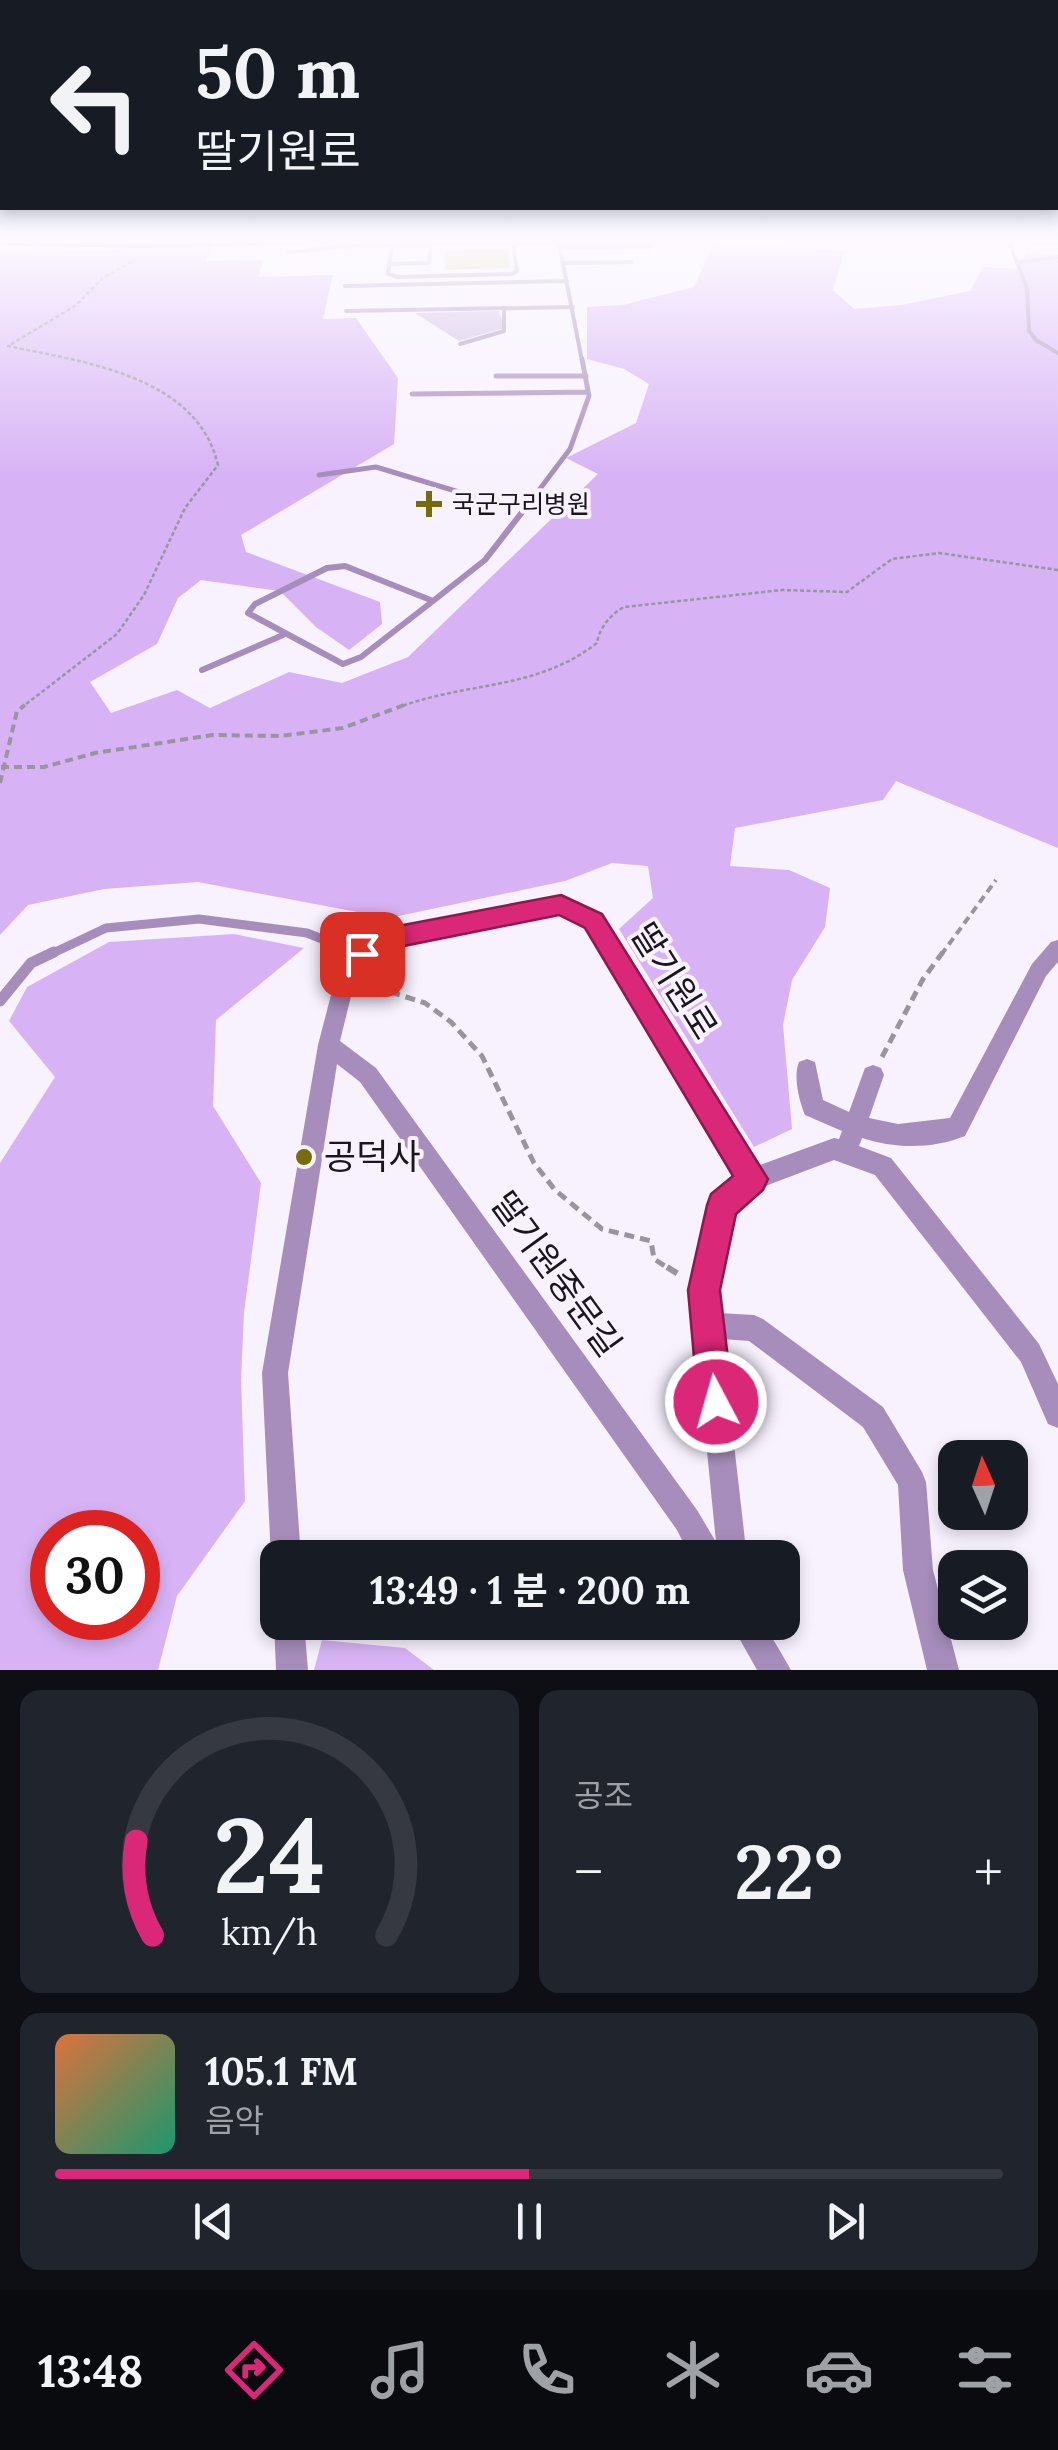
<!DOCTYPE html>
<html lang="ko">
<meta charset="utf-8">
<style>
:root{--surface:#171b24;--page:#20242c;--text:#f1f3f6;--muted:#9ea1a6;--line:#363941;--accent:#db2777}
body{margin:0;font-family:Lora,"Noto Sans KR",serif;background:var(--page);color:var(--text);height:100vh;display:flex;flex-direction:column;font-size:38px;white-space:nowrap}
*{box-sizing:border-box;margin:0}
p{font-size:32px;color:var(--muted)}
.icon{flex:none;width:55px;height:55px;fill:none;stroke:currentColor;stroke-width:2;stroke-linecap:round;stroke-linejoin:round}
.map{position:relative;height:1670px;overflow:hidden}
.drawer{display:flex;flex-direction:column;gap:20px;padding:20px;background:#0d0f14;flex:1}
.drawer>*{flex:none}
.top-card{position:absolute;left:0px;top:0px;width:1060px;height:210px;box-shadow:0 5px 15px #0003;background:#171b24;color:var(--text);overflow:hidden}
.needle{width:65px;rotate:357deg}
.buttons{position:absolute;left:938px;top:1440px;display:grid;gap:20px}
.buttons a{display:grid;place-items:center;width:90px;height:90px;border-radius:20px;background:var(--surface);box-shadow:0 5px 15px #0003;font-size:50px}
.speed{position:absolute;left:30px;top:1510px;display:flex;gap:20px;font-size:50px;font-weight:700;text-align:center}
.speed>*{display:grid;place-content:center;width:130px;height:130px;border-radius:50%;background:var(--surface);box-shadow:0 5px 15px #0003;line-height:1}
.speed .limit{border:15px solid #d22;background:#fff;color:#111}
.pin{position:absolute;display:grid;place-items:center;width:85px;height:85px;color:#fff;margin:-42px;border-radius:20px;box-shadow:0 5px 15px #0006}
.me{position:absolute;width:110px;margin:-55px;rotate:354deg;stroke-linejoin:round;filter:drop-shadow(0 0 8px #0008)}
.turn{display:flex;align-items:center;gap:35px;height:210px;padding:0 30px;font-size:45px}
.turn .icon{width:130px;height:130px;stroke-width:2.5}
.turn b{display:block;font-size:70px;line-height:85px}
.big{font-size:75px;font-weight:700;line-height:1.1}
.drawer .tile{flex:1;display:flex;flex-direction:column;justify-content:center;gap:15px;min-width:0;padding:0 35px;border-radius:20px;background:var(--page)}
.drawer .dial{align-items:center;gap:0}
.dial svg{height:260px;overflow:visible;fill:none;stroke:var(--line);stroke-width:7;stroke-linecap:round;text-anchor:middle}
.dial text{fill:var(--text);stroke:none}
.song{display:flex;align-items:center;gap:30px}
.cover{width:120px;height:120px;border-radius:15px;background:linear-gradient(135deg,hsl(20 70% 55%),hsl(160 70% 35%))}
.played{height:10px;border-radius:5px;background:linear-gradient(90deg,var(--accent) 50%,var(--line) 50%)}
.keys{display:flex;justify-content:space-around;direction:ltr}
.heat{display:flex;justify-content:space-between;align-items:center;font-size:55px;direction:ltr}
.drawer .tiles{flex:1;display:grid;gap:20px;grid-template-columns:1fr 1fr}
.tile:last-child{grid-column:span 2}
.trip{position:absolute;left:260px;top:1540px;width:540px;height:100px;border-radius:20px;background:var(--surface);box-shadow:0 5px 15px #0003;font-weight:700;line-height:100px;text-align:center}
.tab-bar{display:flex;height:160px;justify-content:space-around;align-items:center;background:#090b0e;color:var(--muted)}
.tab-bar .icon{width:70px;height:70px}
.tab-bar .current{color:var(--accent)}
.tab-bar b{font-size:45px;color:var(--text)}
.map>svg:first-child{display:block}
.green{fill:#ceb9e1}
.forest{fill:#d7b3f5;fill-rule:evenodd}
.building{fill:#cdc77b}
.lines{fill:none;stroke-linecap:round;stroke-linejoin:round}
.path-far3{stroke:#99959e;stroke-width:2.5;stroke-dasharray:4 2.5;stroke-linecap:butt}
.path-far2{stroke:#99959e;stroke-width:4;stroke-dasharray:8 5;stroke-linecap:butt}
.path-far1{stroke:#99959e;stroke-width:5;stroke-dasharray:10 6;stroke-linecap:butt}
.path{stroke:#99959e;stroke-width:6;stroke-dasharray:12 8;stroke-linecap:butt}
.lane-far4{stroke:#a68dbb;stroke-width:4}
.lane-far3{stroke:#a68dbb;stroke-width:5}
.lane-far2{stroke:#a68dbb;stroke-width:6}
.lane-far1{stroke:#a68dbb;stroke-width:9}
.lane{stroke:#a68dbb;stroke-width:11}
.street{fill:#a68dbb;fill-rule:evenodd}
.highway{fill:#4d0971;fill-rule:evenodd}
.route{fill:#db2777;stroke:#8e194d;stroke-width:2.5}
.poi-dot{fill:#756d0b;stroke:#f8f2fe;stroke-width:4}
.labels{text-anchor:middle;stroke-width:8;stroke-linejoin:round;paint-order:stroke}
.far-poi-label{font-size:25px;fill:#19171c;stroke:#f8f2fe;text-anchor:start}
.near-street-label{font-size:35px;fill:#19171c;stroke:#f8f2fe}
.near-poi-label{font-size:35px;fill:#19171c;stroke:#f8f2fe;text-anchor:start}
</style>
<div class="map">
<svg width="1058" height="1670" viewBox="0 0 1058 1670">
<rect width="100%" height="100%" fill="#f8f2fe"/>
<!-- green -->
<path class="green" d="M499,311L504,328L459,341L415,313Z"/>
<!-- forest -->
<path class="forest" d="M713,244L845,250L833,290L854,309L902,305L970,291L983,267L1017,269L1026,253L1058,255V848L896,781L883,800L735,828L730,866L789,870L830,888L825,927L792,980L783,1025L792,1129L754,1147L619,929L653,898L648,866L612,863L565,881L389,918L198,882L104,889L28,905L0,935V254L212,245L206,261L263,260L259,277L333,275L323,319L356,318L398,378L394,444L241,535L246,552L380,602L382,624L349,650L316,627L280,591L201,580L178,598L157,644L90,682L111,713L177,690L210,708L289,672L342,683L408,657L598,474L566,458L636,423L649,384L624,369L587,359V307L623,305L694,287Z
M234,934L304,948L216,1020L213,1106L261,1183L244,1313L241,1379L245,1501L177,1596L158,1670H0V1163L55,1077L9,1021L27,987L109,942ZM138,1532V1618H52V1532Z
M322,1640L405,1648L434,1670H314Z"/>
<!-- building -->
<path class="building" d="M446,250L508,249L510,268L445,270Z"/>
<g class="lines">
<!-- path-far3 -->
<path class="path-far3" d="M21,708L117,634L144,595L185,508L218,465C197,375 82,362 8,346L75,306L104,277L135,260
M397,708C467,681 535,691 597,643C599,628 611,614 624,607L782,590L847,592L892,559L939,553L1058,570"/>
<!-- path-far2 -->
<path class="path-far2" d="M1,767H44L95,753L213,735L280,736L343,728L404,705
M0,783L17,711L25,705
M941,955L996,880"/>
<!-- path-far1 -->
<path class="path-far1" d="M375,971V987L425,1003L451,1022L482,1056L534,1163L555,1190L602,1229L651,1241L654,1259L671,1270
M882,1057L923,979L943,952"/>
<!-- path -->
<path class="path" d="M667,1267L683,1277"/>
<!-- lane-far4 -->
<path class="lane-far4" d="M1009,242L1027,288L1029,331L1036,340L1058,353
M392,245L388,274L398,277L512,274L517,271L513,243
M560,248L650,247
M289,252L364,245L559,243L582,361
M1020,262L1058,257
M563,263L631,262
M389,264L429,263L431,244
M345,286L567,281
M346,311L573,307
M460,344L504,331V308"/>
<!-- lane-far3 -->
<path class="lane-far3" d="M496,376H586
M412,394L588,392
M319,475L376,467L482,499L529,503
M521,514L570,449L589,396L582,359"/>
<!-- lane-far2 -->
<path class="lane-far2" d="M345,566L433,601L361,657L343,664L248,613L255,604L327,568Z
M433,601L485,560L523,511
M202,670L283,635"/>
<!-- lane-far1 -->
<path class="lane-far1" d="M49,955L106,928L199,919L307,933L362,955"/>
<!-- lane -->
<path class="lane" d="M355,952L362,955
M0,1001L31,963L54,952"/>
<!-- street -->
<path class="street" d="M972,240L1058,242V246L975,242Z
M561,897L600,915L757,1166L834,1138L839,1139L842,1131L805,1115C799,1101 793,1076 799,1062L807,1059L815,1062L823,1100L849,1112L865,1068L873,1065L881,1068L884,1075L869,1118L898,1124L950,1118L1032,964L1051,942L1058,940V962L1046,976L965,1136C933,1149 895,1149 862,1138L859,1146L891,1158L1039,1344L1058,1384V1428L1048,1424L1021,1362L875,1175L834,1160L760,1188L733,1212L717,1290L719,1313L754,1315L763,1319L883,1407L922,1472L926,1482L933,1570L959,1670H927L903,1570L898,1485L863,1427L749,1341L722,1339L747,1558H691L677,1530L360,1082L337,1064L288,1373L301,1558H278V1569H275L271,1558L262,1373L318,1045L338,968L370,934L377,932ZM559,913L586,927L737,1176L714,1197L710,1205L691,1290L716,1542L697,1510L376,1068L340,1041L357,972L382,947Z
M278,1613V1622H304L308,1670H276L274,1622Z
M730,1622H763L791,1670H757Z"/>
<!-- highway -->
<path class="highway" d="M0,240H309L303,244L141,248L0,245Z"/>
</g>
<!-- sky -->
<linearGradient id="sky" x2="0" y2="1"><stop stop-color="#97aae3"/><stop offset="0.51" stop-color="#fcf9ff"/><stop offset="1" stop-color="#fcf9ff" stop-opacity="0"/></linearGradient>
<rect width="1058" height="474" fill="url(#sky)"/>
<!-- route -->
<path class="route" d="M561,895L602,914L768,1179L763,1190L736,1214L720,1290L733,1402L728,1415L716,1420L703,1415L698,1402L688,1290L707,1205L711,1194L733,1176L585,928L559,915L384,950L362,965L353,962L349,954L368,933L377,930Z"/>
<!-- markers -->
<g class="poi-dot">
<path d="M424 489h10v10h10v10h-10v10h-10v-10h-10v-10h10z"/>
<circle cx="304" cy="1157" r="10"/>
</g>
<g class="labels">
<!-- far-poi labels -->
<g class="far-poi-label">
<text x="452" y="513">국군구리병원</text>
</g>
<!-- near-street labels -->
<g class="near-street-label">
<text transform="translate(674 981) rotate(58)" y="12">딸기원로</text>
<text transform="translate(556 1274) rotate(54)" y="12">딸기원중문길</text>
</g>
<!-- near-poi labels -->
<g class="near-poi-label">
<text x="324" y="1169">공덕사</text>
</g>
</g>
</svg>
<div class="buttons">
<a><svg class="needle" viewBox="-14 -14 28 28"><path d="M0-13l5 13h-10z" fill="#e53935"/><path d="M0 13l5-13h-10z" fill="#9ea1a6"/></svg></a>
<a><svg class="icon" aria-label="layers" viewBox="0 0 24 24"><path d="M12 4l9 5-9 5-9-5zM3 14l9 5 9-5"/></svg></a>
</div>
<div class="speed"><div class="limit">30</div></div>
<div class="pin" style="left:362px;top:954px;background:#d93025"><svg class="icon" aria-label="arrive" viewBox="0 0 24 24"><path d="M6 21V4h12l-3 4 3 4H6"/></svg></div>
<svg class="me" style="left:716px;top:1402px" viewBox="-20 -20 40 40"><circle r="17" fill="#db2777" stroke="#fff" stroke-width="3"/><path d="M0-11L8 9 0 5-8 9z" fill="#fff"/></svg>
<div class="trip">13:49 · 1 분 · 200 m</div>
<div class="top-card">
<div class="turn"><svg class="icon" aria-label="left" viewBox="0 0 24 24"><path d="M17 20v-9H6M10 6l-5 5 5 5"/></svg><div><b>50 m</b>딸기원로</div></div>
</div>
</div>
<section class="drawer">
<div class="tiles">
<div class="tile dial"><svg viewBox="0 0 100 80">
<path d="M14 69A42 42 0 1 1 86 69"/>
<path d="M14 69A42 42 0 0 1 9 40" stroke="#db2777"/>
<text x="50" y="56" font-size="32" font-weight="700">24</text>
<text x="50" y="72" font-size="11">km/h</text>
</svg></div>
<div class="tile"><p>공조</p>
<div class="heat"><a>−</a><b class="big">22°</b><a>+</a></div>
</div>
<div class="tile">
<div class="song"><i class="cover"></i><div><b>105.1 FM</b><p>음악</p></div></div>
<div class="played"></div>
<div class="keys"><svg class="icon" aria-label="previous" viewBox="0 0 24 24"><path d="M18 5L8 12l10 7zM5 5v14"/></svg><svg class="icon" aria-label="pause" viewBox="0 0 24 24"><path d="M8 5v14M16 5v14"/></svg><svg class="icon" aria-label="next" viewBox="0 0 24 24"><path d="M6 5l10 7-10 7zM19 5v14"/></svg></div>
</div>
</div>
</section>
<nav class="tab-bar">
<b>13:48</b>
<svg class="icon current" aria-label="directions" viewBox="0 0 24 24"><path d="M12 3l9 9-9 9-9-9zM9 14v-3h6M13 9l2 2-2 2"/></svg>
<svg class="icon" aria-label="music" viewBox="0 0 24 24"><path d="M9 18V5l10-2v13"/><circle cx="6" cy="18" r="3"/><circle cx="16" cy="16" r="3"/></svg>
<svg class="icon" aria-label="phone" viewBox="0 0 24 24"><path d="M5 4h4l2 5-3 2q2 4 5 5l2-3 5 2v4C11 20 4 13 5 4z"/></svg>
<svg class="icon" aria-label="climate" viewBox="0 0 24 24"><path d="M12 3v18M4 7l16 10M4 17L20 7"/></svg>
<svg class="icon" aria-label="car" viewBox="0 0 24 24"><path d="M5 17H2v-5l4-1 3-4h7l3 4 3 1v5h-3M9 17h6M6 11h13"/><circle cx="7" cy="17" r="2"/><circle cx="17" cy="17" r="2"/></svg>
<svg class="icon" aria-label="filters" viewBox="0 0 24 24"><path d="M4 7h16M4 17h16"/><circle cx="9" cy="7" r="2"/><circle cx="15" cy="17" r="2"/></svg>
</nav>
